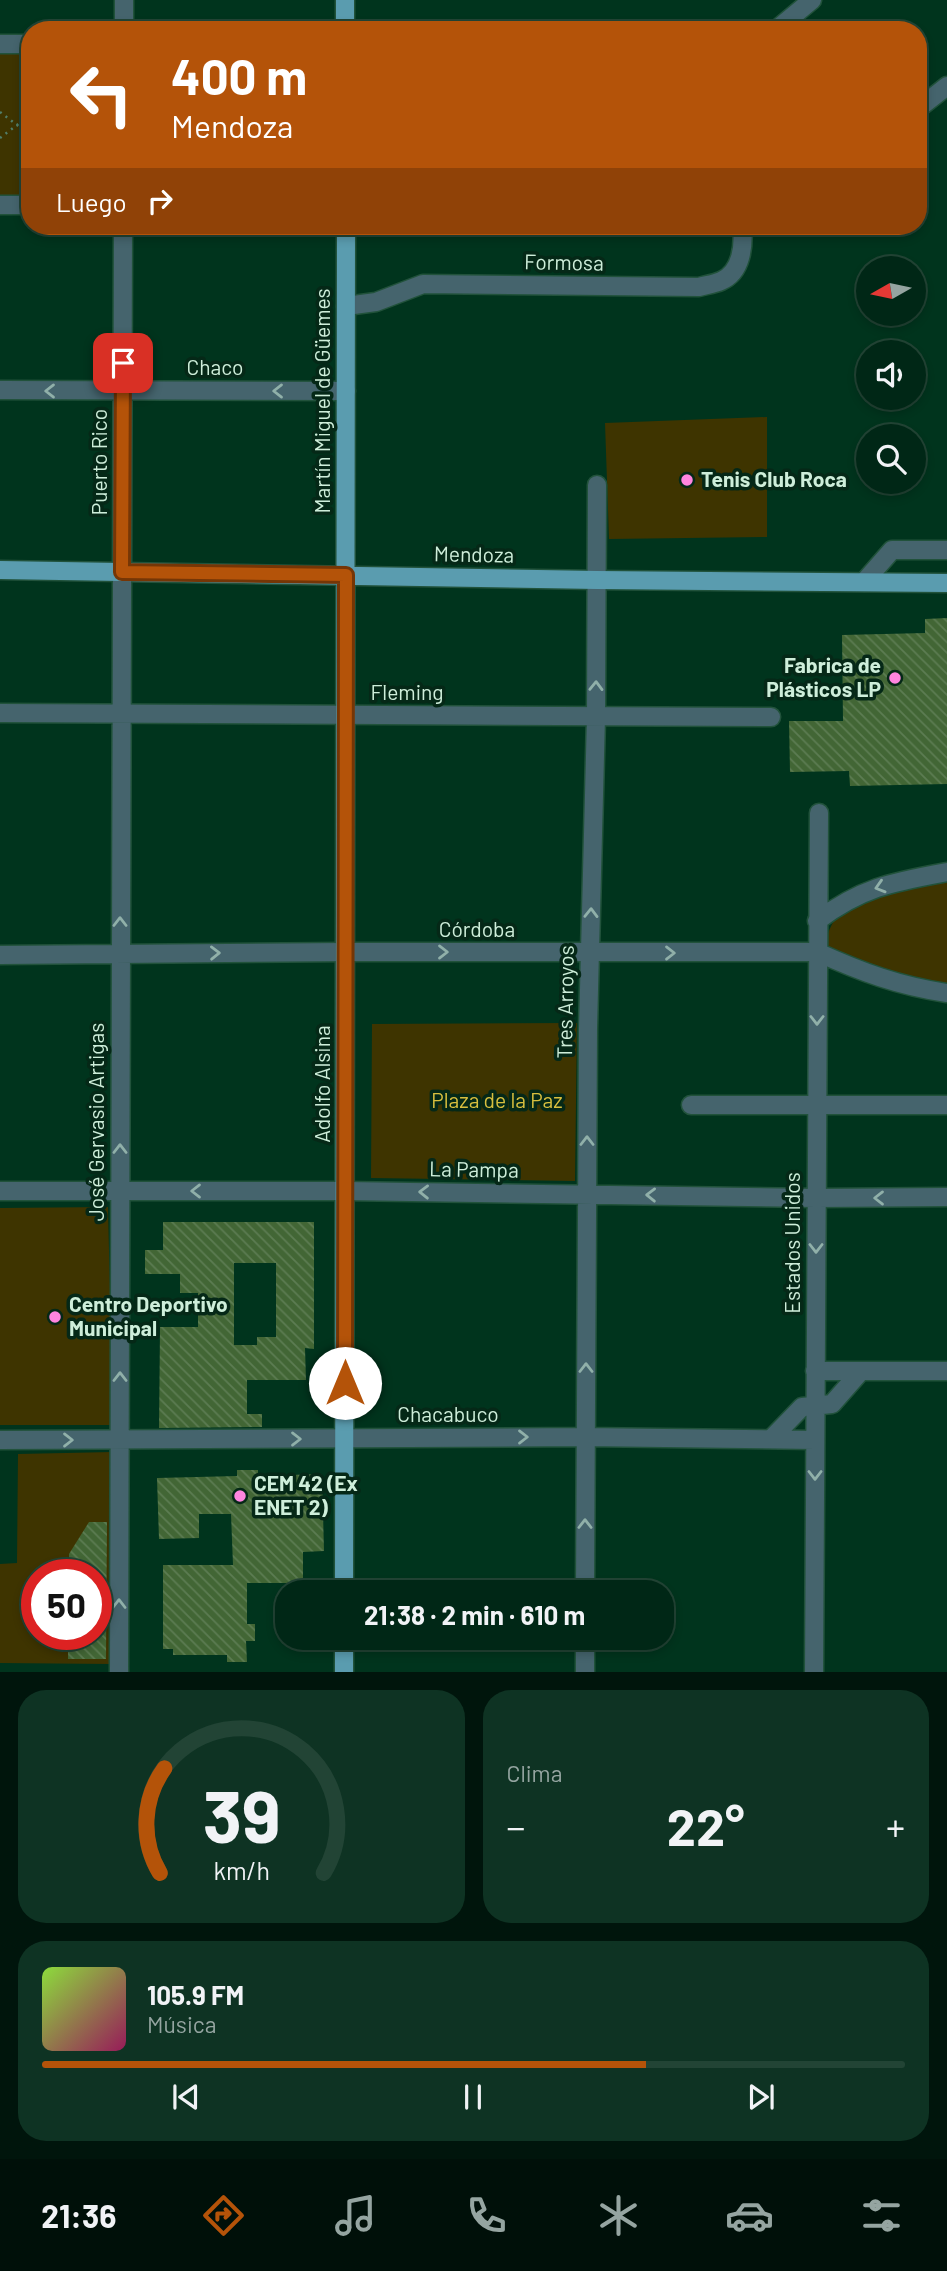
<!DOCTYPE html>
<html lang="es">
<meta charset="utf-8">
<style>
:root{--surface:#002716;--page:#0e3323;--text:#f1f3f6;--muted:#95a5a1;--line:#224435;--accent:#b45309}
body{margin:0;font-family:Barlow,sans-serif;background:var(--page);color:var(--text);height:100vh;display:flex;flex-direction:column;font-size:26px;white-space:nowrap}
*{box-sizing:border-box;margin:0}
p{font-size:23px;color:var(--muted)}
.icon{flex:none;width:38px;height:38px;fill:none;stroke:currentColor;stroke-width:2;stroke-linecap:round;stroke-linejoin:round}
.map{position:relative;height:1672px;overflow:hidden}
.side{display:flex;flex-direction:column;gap:18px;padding:18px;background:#00150c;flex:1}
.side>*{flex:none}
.hud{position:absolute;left:21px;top:21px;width:906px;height:214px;border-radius:28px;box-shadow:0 4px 10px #0003,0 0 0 2px var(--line);background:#b45309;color:#fff;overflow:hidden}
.needle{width:46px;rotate:261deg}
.controls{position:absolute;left:856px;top:256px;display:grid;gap:14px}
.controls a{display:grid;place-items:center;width:70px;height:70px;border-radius:50%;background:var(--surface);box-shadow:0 4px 10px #0003,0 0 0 2px var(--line);font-size:35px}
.speed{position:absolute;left:21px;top:1559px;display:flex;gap:14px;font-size:35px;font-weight:700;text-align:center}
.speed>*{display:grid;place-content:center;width:91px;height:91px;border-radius:50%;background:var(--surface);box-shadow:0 4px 10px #0003,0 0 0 2px var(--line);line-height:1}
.speed .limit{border:10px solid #d22;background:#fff;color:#111}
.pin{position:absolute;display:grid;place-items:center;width:60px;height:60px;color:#fff;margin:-30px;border-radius:14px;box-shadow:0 4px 10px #0006}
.me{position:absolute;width:77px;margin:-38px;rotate:0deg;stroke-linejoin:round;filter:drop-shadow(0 0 5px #0008)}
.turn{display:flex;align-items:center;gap:24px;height:147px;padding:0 35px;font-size:32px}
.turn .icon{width:91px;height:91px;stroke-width:2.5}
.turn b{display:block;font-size:49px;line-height:60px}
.then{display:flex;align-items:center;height:66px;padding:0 35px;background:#0003;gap:14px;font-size:26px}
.big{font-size:52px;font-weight:700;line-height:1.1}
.side .tile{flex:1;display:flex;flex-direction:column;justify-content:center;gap:10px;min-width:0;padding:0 24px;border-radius:28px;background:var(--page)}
.side .dial{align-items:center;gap:0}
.dial svg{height:182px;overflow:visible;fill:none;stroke:var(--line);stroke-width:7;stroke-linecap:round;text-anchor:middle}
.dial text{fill:var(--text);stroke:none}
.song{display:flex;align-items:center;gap:21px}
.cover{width:84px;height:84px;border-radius:10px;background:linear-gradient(135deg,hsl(90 70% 55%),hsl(330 70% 35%))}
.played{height:7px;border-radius:4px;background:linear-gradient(90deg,var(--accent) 70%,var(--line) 70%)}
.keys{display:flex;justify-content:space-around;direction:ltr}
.heat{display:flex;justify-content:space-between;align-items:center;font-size:38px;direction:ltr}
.side .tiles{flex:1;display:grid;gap:18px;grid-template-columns:1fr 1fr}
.tile:last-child{grid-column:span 2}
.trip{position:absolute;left:275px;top:1580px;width:399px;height:70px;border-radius:28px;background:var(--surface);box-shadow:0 4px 10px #0003,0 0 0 2px var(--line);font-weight:700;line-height:70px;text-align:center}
.tab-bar{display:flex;height:112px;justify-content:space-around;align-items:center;background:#001009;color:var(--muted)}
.tab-bar .icon{width:49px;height:49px}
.tab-bar .active{color:var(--accent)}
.tab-bar b{font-size:32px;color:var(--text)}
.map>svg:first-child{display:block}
.green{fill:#3e3400;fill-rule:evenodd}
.building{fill:url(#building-back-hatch);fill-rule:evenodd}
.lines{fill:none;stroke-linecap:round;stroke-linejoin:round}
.minor-casing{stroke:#21523b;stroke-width:21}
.major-casing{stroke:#21523b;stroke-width:21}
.path{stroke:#527e68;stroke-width:2.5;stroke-dasharray:2 5;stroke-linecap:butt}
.minor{stroke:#45646d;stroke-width:18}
.major{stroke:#5a9caf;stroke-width:18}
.oneway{stroke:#90b0a9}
.route-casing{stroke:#753606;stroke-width:18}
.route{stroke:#b45309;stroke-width:12}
.poi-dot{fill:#ff85df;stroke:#052817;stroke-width:2.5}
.labels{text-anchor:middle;stroke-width:7;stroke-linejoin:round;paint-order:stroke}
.street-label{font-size:21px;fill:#ceeeda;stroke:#052817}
.poi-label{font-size:21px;font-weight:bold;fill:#ceeeda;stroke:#052817;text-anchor:start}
.park-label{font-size:21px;fill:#d8bf3e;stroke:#052817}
</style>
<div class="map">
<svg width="947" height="1673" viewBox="0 0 947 1673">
<defs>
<pattern id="building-back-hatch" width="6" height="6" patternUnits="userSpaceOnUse" patternTransform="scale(1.75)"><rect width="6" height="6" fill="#426635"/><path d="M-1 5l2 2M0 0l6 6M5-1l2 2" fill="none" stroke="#5c7c52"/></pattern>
</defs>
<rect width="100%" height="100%" fill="#00341d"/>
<!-- green -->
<path class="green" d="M0,44H30V205H0Z
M767,417V537L609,539L605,423Z
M947,875V990L895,981L832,951L825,943C836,903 856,898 893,889C911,884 929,880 947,875Z
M577,1023L575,1181L371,1178L372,1024Z
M108,1207L113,1425H0V1208Z
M113,1452L112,1664L0,1663V1564L17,1563L18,1454ZM37,1575H96V1634H37Z"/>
<!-- building -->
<path class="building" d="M947,618V784L850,786L849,771L790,772L789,721H843L842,635L925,633V619Z
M163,1222H314V1349L305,1348L306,1380H247V1414H262V1427L159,1428L160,1327H198V1293H180V1274H145V1250H163ZM234,1263H276V1337H257V1345H234Z
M237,1470H258V1476L322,1474L324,1551L303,1552V1583H247V1624H255V1641H246L247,1662H227V1655H173V1649H163V1565H233L231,1514H199V1538L159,1539L157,1478L237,1476Z
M89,1522H107L106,1659H68V1634H96V1575H69V1554Z"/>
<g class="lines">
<defs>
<path id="minor" d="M124,30V0
M776,30L812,0
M0,44H30
M919,108L947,86
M0,205H30
M346,306L376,302L423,284L699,287C706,285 714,284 721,281C742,272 744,245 742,226
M0,390L346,391
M864,582L892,550H947
M0,713L771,717
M817,921C862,887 893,882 947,872
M0,955L346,952H817C861,972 899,986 947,993
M691,1105H947
M0,1191H345L816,1198L947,1197
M815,1371H947
M771,1439L802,1407L832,1404L861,1371
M0,1440L585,1437L815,1440
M585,1592L588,1029L596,717L597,485
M119,1673L123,226
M585,1673V1638
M814,1673L819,813"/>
<path id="major" d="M345,0V30
M0,570L597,580L947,583
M344,1592L346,226
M344,1673V1638"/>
</defs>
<!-- minor casing -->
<use href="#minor" class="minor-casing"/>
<!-- major casing -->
<use href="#major" class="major-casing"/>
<!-- path -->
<path class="path" d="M0,112L30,135
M0,138L30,115"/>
<!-- minor -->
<use href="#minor" class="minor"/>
<!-- major -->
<use href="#major" class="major"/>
</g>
<!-- one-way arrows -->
<defs><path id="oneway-chevron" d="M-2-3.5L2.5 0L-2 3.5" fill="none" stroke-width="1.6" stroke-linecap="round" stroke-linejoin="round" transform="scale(1.75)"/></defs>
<g class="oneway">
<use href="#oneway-chevron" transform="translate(50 391) rotate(-180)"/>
<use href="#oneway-chevron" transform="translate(278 391) rotate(-180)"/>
<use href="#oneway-chevron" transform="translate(596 686) rotate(-89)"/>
<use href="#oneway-chevron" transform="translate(880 887) rotate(163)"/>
<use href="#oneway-chevron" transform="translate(591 913) rotate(-89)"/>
<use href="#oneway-chevron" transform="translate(120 922) rotate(-90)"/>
<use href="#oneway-chevron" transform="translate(443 952)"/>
<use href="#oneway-chevron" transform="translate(215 953) rotate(-1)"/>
<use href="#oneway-chevron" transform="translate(670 953)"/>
<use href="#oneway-chevron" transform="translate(817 1020) rotate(90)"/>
<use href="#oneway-chevron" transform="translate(587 1141) rotate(-90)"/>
<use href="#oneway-chevron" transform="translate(120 1149) rotate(-90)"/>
<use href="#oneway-chevron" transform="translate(196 1191) rotate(180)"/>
<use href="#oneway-chevron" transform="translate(424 1192) rotate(-179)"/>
<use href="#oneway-chevron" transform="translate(651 1195) rotate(-179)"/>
<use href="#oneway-chevron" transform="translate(879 1198) rotate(180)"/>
<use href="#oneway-chevron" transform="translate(816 1248) rotate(90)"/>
<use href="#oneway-chevron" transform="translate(586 1368) rotate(-90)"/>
<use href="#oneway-chevron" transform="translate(120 1377) rotate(-90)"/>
<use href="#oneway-chevron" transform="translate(523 1437)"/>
<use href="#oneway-chevron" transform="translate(296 1439)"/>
<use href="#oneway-chevron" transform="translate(68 1440)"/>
<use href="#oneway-chevron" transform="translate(815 1475) rotate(90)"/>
<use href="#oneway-chevron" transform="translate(585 1524) rotate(-90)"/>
<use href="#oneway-chevron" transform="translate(119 1604) rotate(-90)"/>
</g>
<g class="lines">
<defs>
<path id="route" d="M123,363L122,572L346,575L345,1383"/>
</defs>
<!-- route casing -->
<use href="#route" class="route-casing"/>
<!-- route -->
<use href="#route" class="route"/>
</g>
<!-- markers -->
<g class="poi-dot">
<circle cx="687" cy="480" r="7"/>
<circle cx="895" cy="678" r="7"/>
<circle cx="55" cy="1317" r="7"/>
<circle cx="240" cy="1496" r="7"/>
</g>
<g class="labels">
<!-- street labels -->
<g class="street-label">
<text transform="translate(564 263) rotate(1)" y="7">Formosa</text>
<text x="215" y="375">Chaco</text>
<text transform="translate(323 401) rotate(-90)" y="7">Martín Miguel de Güemes</text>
<text transform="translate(100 462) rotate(-90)" y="7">Puerto Rico</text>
<text transform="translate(474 555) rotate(1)" y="7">Mendoza</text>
<text x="407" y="700">Fleming</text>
<text x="477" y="937">Córdoba</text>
<text transform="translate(566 1002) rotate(-89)" y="7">Tres Arroyos</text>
<text transform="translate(323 1084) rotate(-90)" y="7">Adolfo Alsina</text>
<text transform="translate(97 1122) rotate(-90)" y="7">José Gervasio Artigas</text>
<text transform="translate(474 1170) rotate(1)" y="7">La Pampa</text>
<text transform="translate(793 1243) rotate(-90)" y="7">Estados Unidos</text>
<text x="448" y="1422">Chacabuco</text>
</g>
<!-- poi labels -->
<g class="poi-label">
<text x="701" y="487">Tenis Club Roca</text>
<text x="881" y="673" text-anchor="end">Fabrica de<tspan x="881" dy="24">Plásticos LP</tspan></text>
<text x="69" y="1312">Centro Deportivo<tspan x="69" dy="24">Municipal</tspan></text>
<text x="254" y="1491">CEM 42 (Ex<tspan x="254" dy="24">ENET 2)</tspan></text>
</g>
<!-- park labels -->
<g class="park-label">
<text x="497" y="1108">Plaza de la Paz</text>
</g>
</g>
</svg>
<div class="controls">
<a><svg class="needle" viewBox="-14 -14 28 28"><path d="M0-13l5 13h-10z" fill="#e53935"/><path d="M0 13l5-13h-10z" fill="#95a5a1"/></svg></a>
<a><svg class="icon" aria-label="sound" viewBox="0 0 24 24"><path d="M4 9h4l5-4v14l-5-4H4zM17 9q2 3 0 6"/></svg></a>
<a><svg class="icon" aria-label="search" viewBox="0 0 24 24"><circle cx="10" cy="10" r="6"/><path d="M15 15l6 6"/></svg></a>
</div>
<div class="speed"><div class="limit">50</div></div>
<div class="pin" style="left:123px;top:363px;background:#d93025"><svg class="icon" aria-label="arrive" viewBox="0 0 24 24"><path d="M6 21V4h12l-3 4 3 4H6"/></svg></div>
<svg class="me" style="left:345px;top:1383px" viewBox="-20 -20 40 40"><circle r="19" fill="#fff"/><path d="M0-13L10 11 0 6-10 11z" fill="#b45309"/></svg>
<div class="trip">21:38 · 2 min · 610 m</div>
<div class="hud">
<div class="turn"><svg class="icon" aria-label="left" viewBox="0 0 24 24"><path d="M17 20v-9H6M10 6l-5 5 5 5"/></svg><div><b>400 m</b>Mendoza</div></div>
<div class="then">Luego<svg class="icon" aria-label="right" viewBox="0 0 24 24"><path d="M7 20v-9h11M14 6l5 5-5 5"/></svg></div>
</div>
</div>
<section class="side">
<div class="tiles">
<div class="tile dial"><svg viewBox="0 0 100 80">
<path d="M14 69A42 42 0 1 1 86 69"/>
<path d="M14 69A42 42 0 0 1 16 23" stroke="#b45309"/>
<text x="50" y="56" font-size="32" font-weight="700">39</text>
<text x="50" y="72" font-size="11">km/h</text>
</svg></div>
<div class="tile"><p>Clima</p>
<div class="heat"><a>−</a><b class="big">22°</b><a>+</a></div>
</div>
<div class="tile">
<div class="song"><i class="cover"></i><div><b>105.9 FM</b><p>Música</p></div></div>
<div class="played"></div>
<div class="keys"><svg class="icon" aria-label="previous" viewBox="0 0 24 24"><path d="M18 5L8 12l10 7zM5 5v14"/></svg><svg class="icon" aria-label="pause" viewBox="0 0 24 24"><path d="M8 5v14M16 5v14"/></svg><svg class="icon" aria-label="next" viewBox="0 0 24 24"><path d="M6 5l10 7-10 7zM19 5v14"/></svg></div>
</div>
</div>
</section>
<nav class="tab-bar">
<b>21:36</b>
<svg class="icon active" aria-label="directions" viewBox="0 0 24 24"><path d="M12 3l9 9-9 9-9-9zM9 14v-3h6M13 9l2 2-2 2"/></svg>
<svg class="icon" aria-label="music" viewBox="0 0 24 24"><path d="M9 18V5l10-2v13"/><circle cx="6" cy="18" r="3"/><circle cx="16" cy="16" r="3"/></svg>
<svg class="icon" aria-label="phone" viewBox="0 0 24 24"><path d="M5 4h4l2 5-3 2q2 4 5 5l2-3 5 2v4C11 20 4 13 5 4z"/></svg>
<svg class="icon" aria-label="climate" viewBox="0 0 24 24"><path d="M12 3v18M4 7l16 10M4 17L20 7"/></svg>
<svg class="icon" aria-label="car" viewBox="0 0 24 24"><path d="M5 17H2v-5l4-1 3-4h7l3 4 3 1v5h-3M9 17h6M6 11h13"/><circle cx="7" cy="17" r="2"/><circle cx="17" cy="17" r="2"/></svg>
<svg class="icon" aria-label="filters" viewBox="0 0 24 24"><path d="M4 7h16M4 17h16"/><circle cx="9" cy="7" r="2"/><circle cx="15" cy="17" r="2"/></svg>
</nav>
